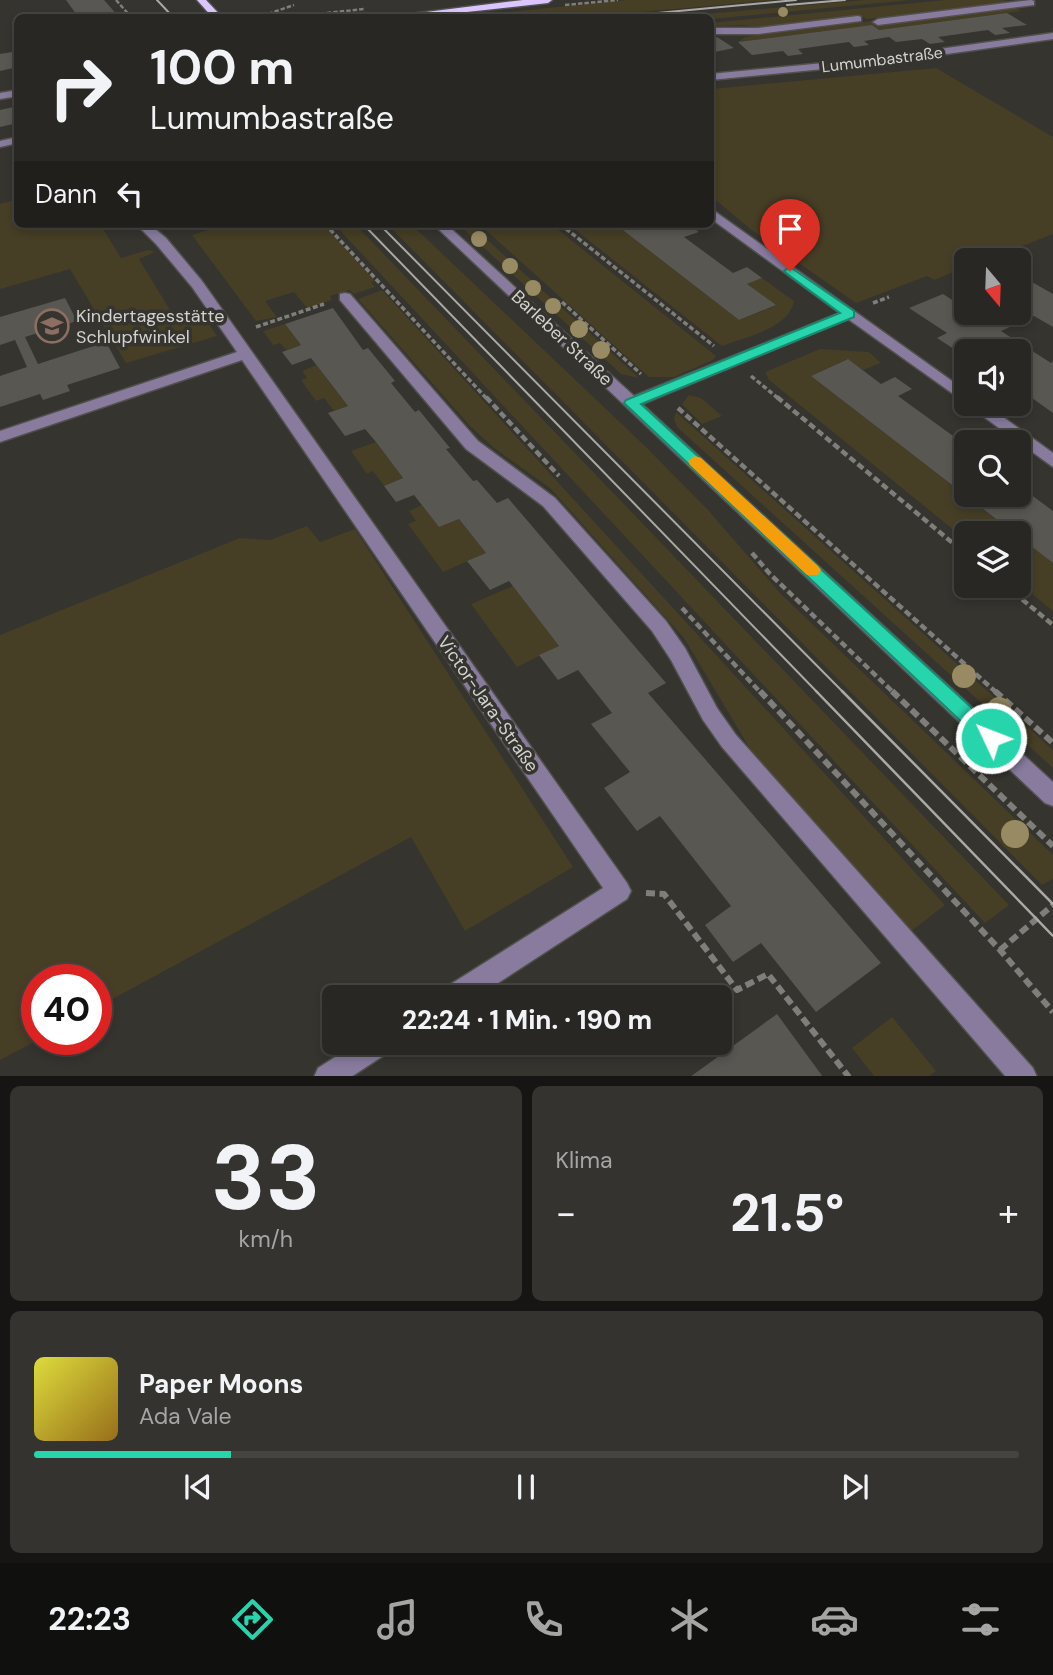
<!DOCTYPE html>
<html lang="de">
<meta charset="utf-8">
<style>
:root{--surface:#282723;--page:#343330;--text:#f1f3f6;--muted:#a5a5a6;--line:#444441;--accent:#27d5ad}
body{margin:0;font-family:"DM Sans",sans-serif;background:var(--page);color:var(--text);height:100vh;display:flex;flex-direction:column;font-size:26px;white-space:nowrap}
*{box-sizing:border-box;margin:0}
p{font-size:23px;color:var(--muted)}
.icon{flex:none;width:38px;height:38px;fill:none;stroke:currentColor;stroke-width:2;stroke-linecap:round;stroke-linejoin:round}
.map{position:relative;height:1076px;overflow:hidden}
.drawer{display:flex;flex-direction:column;gap:10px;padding:10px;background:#161513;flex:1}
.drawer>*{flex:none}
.top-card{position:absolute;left:14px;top:14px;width:700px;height:214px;border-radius:10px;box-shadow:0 4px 10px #0003,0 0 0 2px var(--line);background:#282723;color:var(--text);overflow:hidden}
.needle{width:46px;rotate:161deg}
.buttons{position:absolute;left:954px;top:248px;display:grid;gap:14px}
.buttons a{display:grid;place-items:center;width:77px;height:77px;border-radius:10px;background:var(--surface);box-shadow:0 4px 10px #0003,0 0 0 2px var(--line);font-size:35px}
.speed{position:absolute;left:21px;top:964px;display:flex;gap:14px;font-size:35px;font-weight:700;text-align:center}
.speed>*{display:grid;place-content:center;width:91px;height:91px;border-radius:50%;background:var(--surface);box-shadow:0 4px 10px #0003,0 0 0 2px var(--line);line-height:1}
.speed .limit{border:10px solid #d22;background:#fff;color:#111}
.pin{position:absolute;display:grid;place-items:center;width:60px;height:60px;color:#fff;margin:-72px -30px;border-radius:50% 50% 50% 0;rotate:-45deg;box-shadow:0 0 7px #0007}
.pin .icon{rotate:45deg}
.me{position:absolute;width:77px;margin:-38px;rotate:313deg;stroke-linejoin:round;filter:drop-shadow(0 0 5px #0008)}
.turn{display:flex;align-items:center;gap:24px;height:147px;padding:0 21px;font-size:32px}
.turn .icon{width:91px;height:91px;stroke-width:2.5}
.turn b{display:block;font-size:49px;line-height:60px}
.then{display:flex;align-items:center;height:66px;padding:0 21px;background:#0003;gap:14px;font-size:26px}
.big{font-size:52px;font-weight:800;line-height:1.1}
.drawer .widget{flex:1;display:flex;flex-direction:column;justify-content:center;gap:10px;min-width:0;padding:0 24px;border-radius:10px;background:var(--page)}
.drawer .dial{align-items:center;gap:0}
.dial b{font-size:91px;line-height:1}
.song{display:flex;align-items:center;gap:21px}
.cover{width:84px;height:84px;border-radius:10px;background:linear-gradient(135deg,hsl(60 70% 55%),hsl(40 70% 35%))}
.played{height:7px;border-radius:4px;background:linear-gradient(90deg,var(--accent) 20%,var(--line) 20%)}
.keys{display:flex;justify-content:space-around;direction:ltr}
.heat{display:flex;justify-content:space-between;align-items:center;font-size:38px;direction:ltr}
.drawer .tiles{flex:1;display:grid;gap:10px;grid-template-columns:1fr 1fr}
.widget:last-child{grid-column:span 2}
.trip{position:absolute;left:322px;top:985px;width:410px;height:70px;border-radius:10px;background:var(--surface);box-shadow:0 4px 10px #0003,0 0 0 2px var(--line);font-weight:800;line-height:70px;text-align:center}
.tabs{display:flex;height:112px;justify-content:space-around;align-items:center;background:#10100e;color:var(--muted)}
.tabs .icon{width:49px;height:49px}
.tabs .active{color:var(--accent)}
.tabs b{font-size:32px;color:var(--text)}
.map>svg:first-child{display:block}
.green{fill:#463e25}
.building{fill:#595752}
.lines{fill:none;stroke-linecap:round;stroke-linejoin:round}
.minor-casing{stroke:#51504c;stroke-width:3}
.major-casing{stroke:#51504c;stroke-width:3}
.path-far3{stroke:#7f7e7a;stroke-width:2.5;stroke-dasharray:4.5 2;stroke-linecap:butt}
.path-far2{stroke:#7f7e7a;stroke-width:3.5;stroke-dasharray:5 2.5;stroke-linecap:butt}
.path-far1{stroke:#7f7e7a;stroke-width:4.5;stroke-dasharray:7 3.5;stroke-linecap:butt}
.path{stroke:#7f7e7a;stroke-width:6;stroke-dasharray:9 4.5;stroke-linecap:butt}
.minor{fill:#887b9e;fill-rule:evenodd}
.major{fill:#dac5ff;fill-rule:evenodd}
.tram-far1{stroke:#aaa9a5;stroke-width:2}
.tram{stroke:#aaa9a5;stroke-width:2.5}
.tree{fill:#988b63}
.route{fill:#27d5ad;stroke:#198a70;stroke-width:2}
.slow{fill:#f59e0b}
.labels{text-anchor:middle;stroke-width:7;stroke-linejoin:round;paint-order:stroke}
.far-street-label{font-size:16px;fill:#d3d2cf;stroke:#35342f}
.poi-label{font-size:18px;fill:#d3d2cf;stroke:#35342f;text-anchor:start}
.street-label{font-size:18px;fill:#d3d2cf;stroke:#35342f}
</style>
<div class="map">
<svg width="1053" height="1077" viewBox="0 0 1053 1077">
<rect width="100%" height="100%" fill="#35342f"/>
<!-- green -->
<path class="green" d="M627,0H776L584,17H459Z
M864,0H911L711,19L671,17Z
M945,0H1004L1008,2L867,19L861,16L761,28L744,25L711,26L710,23Z
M1016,8L1021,11L879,30L872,25L738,42L745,37L872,21L878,25Z
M936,68L1053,137V234L984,261H966V267L934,280L927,276L856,303L749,228L711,196V89Z
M17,199L18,224H100L121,258L148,250L155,252L139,259L179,325L205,318L217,336L126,363L70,269L0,289V204Z
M229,224H323L375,281L371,282L375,287L354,294L350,290L330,296L332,300L307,308L294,292L265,301L277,317L256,321L192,235Z
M334,224H355L1009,905L985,923Z
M387,224H411L645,446L708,510L780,593L1053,855V879L1042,885Z
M458,224H470L639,378L621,374Z
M479,224H551L716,356L713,360L674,377H649Z
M568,224H615L739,320L775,306L747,284L762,278L794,301C789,329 745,337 722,346Z
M382,290L945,905L910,932L752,752L684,638L550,488L494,448L469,425L358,299Z
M285,324L301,345L286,350L280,343L273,345L263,331Z
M820,349L869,352L881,363L863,370L847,359L811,376L1015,534H966V540L769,380L765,372Z
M316,365L348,406L334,411L324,398L316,401L301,380L307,378L302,371Z
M689,395L701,398L722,416L702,424L682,404Z
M676,412L1053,750V768L677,427L674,419Z
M376,442L403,478L384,486L373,471L367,474L351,451Z
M422,505L439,527L459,519L486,553L443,572L408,524L416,521L409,511Z
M307,526L320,542L355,529L573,867L465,931L411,837L96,1008V980H37L38,1040L0,1060V635L240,538L270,540Z
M1018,536L1053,563V611L1019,583Z
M513,586L559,646L517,667L471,604Z
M892,1017L936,1071L929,1076H874L852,1048Z"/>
<!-- building -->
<path class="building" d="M66,0H104L120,18H79Z
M1007,13L1027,25L1002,28L1010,33L995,35L988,30L938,37L945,42L930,44L922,39L896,42L889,37L864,41L869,45L854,47L849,42L798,49L803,54L788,56L783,51L752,55L738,42L872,25L879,30Z
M717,37L734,48L710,53V38Z
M18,51V67L0,71V54Z
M18,106V123L0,127V110Z
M615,224H666L670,227L688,224L699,232L684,237L733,273L747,267L762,278L747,284L776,305L739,320Z
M1018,274L1053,294V327L1034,316L1001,331L1051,363L1053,361V413L1018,388V352L957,351L937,338L947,333L909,308L943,294L966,309V313H973L992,325L1026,311L1018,306Z
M65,298L77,321L25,337L38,364L106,342L120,368L67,385L70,391L43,400L40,394L0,407V376L27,367L15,340L0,345V317Z
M333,308L363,350L368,348L395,381L391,383L415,412L419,410L450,448L446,449L473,481L477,480L497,503L508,498L666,683L648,693L881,963L816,1012L761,943L733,962L705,925L731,906L660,816L637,831L604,788L630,772L591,724L612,713L578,670L558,680L539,655L559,646L509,581L490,590L467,561L486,553L459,519L439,527L414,495L396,502L384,486L403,478L376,442L365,429L345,436L328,413L348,406L311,358L292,365L282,352L301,345L285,324Z
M848,359L881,384L895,377L912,389L898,396L960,441L972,434L984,443H966V495H1018V485L1053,511V563L811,376Z
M777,1014L823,1077H690Z"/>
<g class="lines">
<defs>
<path id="minor" d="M1031,0L1034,1V5L878,25L873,22L878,19Z
M858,16L861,17V21L758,34H710V28H758Z
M1053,33V39L875,64L710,80V74L875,58Z
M18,90V96L0,99V93Z
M18,137V143L0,147V141Z
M710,208L966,391V403L848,319L642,404L1053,782V806L1045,803L433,224H446L634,396L840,313L710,218Z
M136,224H149L166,238L202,281L627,883L631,891L627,899L475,998H440L443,989L603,888L242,360L0,442V431L237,352L192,287L156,244Z
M345,293L350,294L478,441L555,498L666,621L685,648L717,708L736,735L1033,1068L1037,1077H1006L722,747L703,720L671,660L652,631L543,506L466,449L340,300V294Z
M966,404H985L1053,453V467Z
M357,1043H393L389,1052L351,1077H314L318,1068Z"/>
<path id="major" d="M197,0H206L223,18H213Z
M523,0H552L548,3L412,18H378Z"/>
</defs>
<!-- minor casing -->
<use href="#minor" class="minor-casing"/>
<!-- major casing -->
<use href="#major" class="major-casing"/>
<!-- path-far3 -->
<path class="path-far3" d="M116,0L132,18
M565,5L618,0
M239,13L251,18
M288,17L364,9
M256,18L294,5
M320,18L366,13"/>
<!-- path-far2 -->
<path class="path-far2" d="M325,224L487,399
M560,224L714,346
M562,302L641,374
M873,303L889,297
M256,327L324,304
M751,376L779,399"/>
<!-- path-far1 -->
<path class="path-far1" d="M486,397L559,476
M777,397L966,554
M678,408L997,693
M752,553L770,574L894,693
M1006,586L1053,625
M682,608L761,693"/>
<!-- path -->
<path class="path" d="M760,691L1000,950L1053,1012
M892,691L1053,846
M995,691L1053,743
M646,893L664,894L737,990L768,974L849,1077
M1000,950L1053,905"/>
<!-- minor -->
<use href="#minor" class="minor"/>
<!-- major -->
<use href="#major" class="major"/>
<!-- tram-far1 -->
<path class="tram-far1" d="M157,0L174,18
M787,5L845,0
M604,18L796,0
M363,224L818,693
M379,224L844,693"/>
<!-- tram -->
<path class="tram" d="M816,691L1053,936
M842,691L1053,904"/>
</g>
<!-- trees -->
<g class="tree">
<circle cx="783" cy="12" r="5"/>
<circle cx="479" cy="239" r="8"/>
<circle cx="510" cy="266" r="8"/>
<circle cx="533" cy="288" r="8"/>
<circle cx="553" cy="306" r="8"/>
<circle cx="579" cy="329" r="9"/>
<circle cx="601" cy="350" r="9"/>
<circle cx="964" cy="676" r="12"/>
<circle cx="999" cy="709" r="12"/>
<circle cx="1015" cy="834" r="14"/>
</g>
<!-- route -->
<path class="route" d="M790,267L854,311V317L641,404L998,732L1001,738L998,744L991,746L985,744L624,403L626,400L840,313L786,273L784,271Z"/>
<!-- slow -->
<path class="slow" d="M695,456L701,458L818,566L821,570L818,575H807L690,465L688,461Z"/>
<!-- icons -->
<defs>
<symbol id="school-ring" viewBox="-11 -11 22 22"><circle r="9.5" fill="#35342f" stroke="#8d6e63" stroke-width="1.5"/><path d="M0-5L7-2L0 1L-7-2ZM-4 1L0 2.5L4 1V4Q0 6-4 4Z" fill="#8d6e63"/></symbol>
</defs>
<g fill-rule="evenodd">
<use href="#school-ring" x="33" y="307" width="38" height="38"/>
</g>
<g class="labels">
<!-- far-street labels -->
<g class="far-street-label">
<text transform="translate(882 59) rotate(-7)" y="6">Lumumbastraße</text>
</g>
<!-- poi labels -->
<g class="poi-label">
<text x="76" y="322">Kindertagesstätte<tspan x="76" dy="21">Schlupfwinkel</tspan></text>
</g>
<!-- street labels -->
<g class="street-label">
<text transform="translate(562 338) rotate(43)" y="6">Barleber Straße</text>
<text transform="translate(488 704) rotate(55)" y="6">Victor-Jara-Straße</text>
</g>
</g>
</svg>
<div class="buttons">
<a><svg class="needle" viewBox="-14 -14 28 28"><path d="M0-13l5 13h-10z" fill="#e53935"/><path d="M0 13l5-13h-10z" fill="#a5a5a6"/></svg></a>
<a><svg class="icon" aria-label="sound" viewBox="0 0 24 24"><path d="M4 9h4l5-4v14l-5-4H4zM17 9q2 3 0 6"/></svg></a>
<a><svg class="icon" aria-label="search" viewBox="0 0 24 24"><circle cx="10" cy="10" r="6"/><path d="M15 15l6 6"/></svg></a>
<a><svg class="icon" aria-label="layers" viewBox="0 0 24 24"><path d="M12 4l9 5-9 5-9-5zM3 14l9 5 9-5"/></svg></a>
</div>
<div class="speed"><div class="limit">40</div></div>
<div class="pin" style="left:790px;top:271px;background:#d93025"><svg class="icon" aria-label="arrive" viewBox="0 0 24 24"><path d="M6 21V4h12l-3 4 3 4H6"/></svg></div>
<svg class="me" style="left:991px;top:738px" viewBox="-20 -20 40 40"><circle r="17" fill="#27d5ad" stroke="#fff" stroke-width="3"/><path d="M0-11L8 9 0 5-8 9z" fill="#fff"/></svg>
<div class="trip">22:24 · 1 Min. · 190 m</div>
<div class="top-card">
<div class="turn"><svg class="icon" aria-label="right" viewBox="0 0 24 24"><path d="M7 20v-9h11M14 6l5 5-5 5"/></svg><div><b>100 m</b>Lumumbastraße</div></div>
<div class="then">Dann<svg class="icon" aria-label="left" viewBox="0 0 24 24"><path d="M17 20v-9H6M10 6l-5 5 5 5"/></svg></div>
</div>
</div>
<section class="drawer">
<div class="tiles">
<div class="widget dial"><b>33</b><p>km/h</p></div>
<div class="widget"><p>Klima</p>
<div class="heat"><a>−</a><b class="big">21.5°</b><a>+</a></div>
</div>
<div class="widget">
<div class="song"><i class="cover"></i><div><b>Paper Moons</b><p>Ada Vale</p></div></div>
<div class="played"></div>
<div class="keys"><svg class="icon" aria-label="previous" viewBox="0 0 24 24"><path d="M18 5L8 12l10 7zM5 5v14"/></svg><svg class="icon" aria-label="pause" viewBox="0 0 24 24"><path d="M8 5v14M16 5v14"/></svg><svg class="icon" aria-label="next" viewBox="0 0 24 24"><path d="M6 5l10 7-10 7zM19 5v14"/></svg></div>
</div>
</div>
</section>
<nav class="tabs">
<b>22:23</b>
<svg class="icon active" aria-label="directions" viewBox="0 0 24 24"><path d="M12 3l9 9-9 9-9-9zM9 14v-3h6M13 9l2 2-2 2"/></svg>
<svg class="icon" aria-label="music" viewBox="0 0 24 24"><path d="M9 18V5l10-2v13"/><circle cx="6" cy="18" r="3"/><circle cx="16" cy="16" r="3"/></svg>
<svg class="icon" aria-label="phone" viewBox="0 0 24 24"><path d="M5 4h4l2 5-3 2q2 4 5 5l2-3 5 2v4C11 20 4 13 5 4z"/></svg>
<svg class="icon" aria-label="climate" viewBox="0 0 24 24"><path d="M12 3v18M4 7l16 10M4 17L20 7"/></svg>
<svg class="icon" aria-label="car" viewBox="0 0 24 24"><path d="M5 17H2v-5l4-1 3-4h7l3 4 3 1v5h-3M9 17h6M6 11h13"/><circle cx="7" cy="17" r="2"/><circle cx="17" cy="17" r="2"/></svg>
<svg class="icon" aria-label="filters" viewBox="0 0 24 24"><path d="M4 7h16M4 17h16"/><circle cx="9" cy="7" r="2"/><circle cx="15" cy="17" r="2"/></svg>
</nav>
